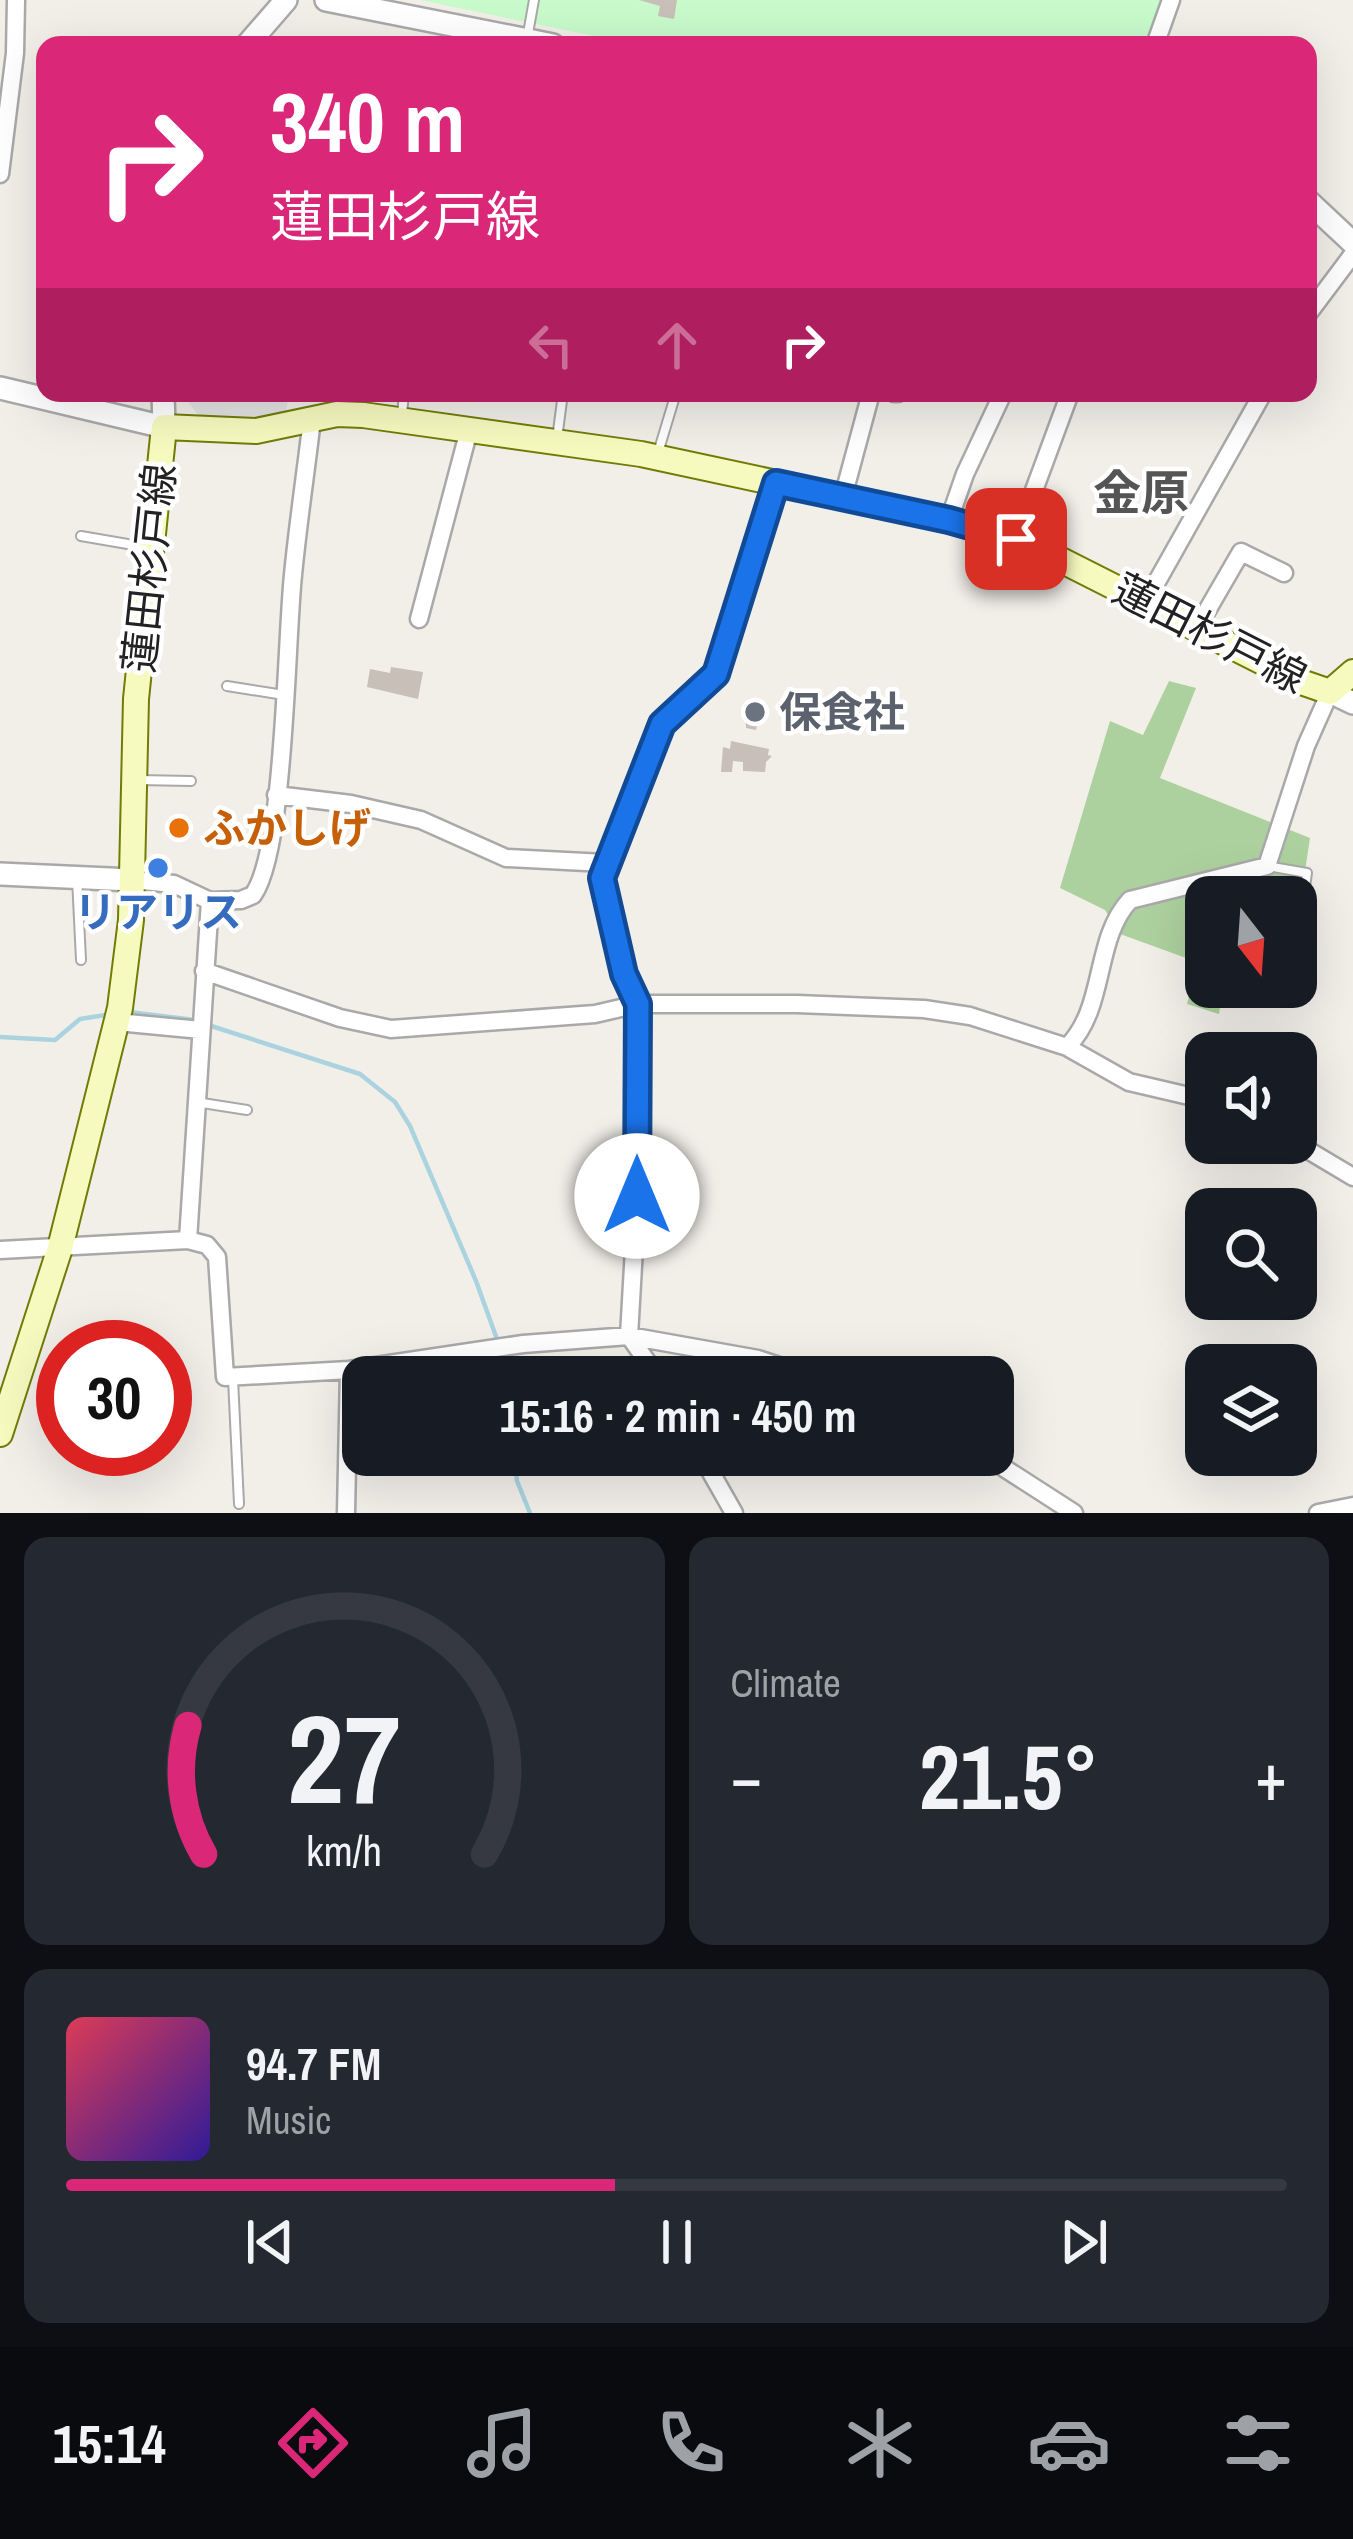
<!DOCTYPE html>
<meta charset="utf-8">
<style>
:root{--surface:#171b24;--page:#242831;--text:#f1f3f6;--muted:#9ea1a6;--line:#363941;--accent:#db2777}
body{margin:0;font-family:"Archivo Narrow","Noto Sans JP",sans-serif;background:var(--page);color:var(--text);height:100vh;display:flex;flex-direction:column;font-size:45px;white-space:nowrap}
*{box-sizing:border-box;margin:0}
p{font-size:39px;color:var(--muted)}
.icon{flex:none;width:66px;height:66px;fill:none;stroke:currentColor;stroke-width:2;stroke-linecap:round;stroke-linejoin:round}
.map{position:relative;height:1513px;overflow:hidden}
.side{display:flex;flex-direction:column;gap:24px;padding:24px;background:#0d0f14;flex:1}
.side>*{flex:none}
.guide{position:absolute;left:36px;top:36px;width:1281px;height:366px;border-radius:24px;box-shadow:0 12px 48px #0002;background:#db2777;color:#fff;overflow:hidden}
.needle{width:78px;rotate:163deg}
.buttons{position:absolute;left:1185px;top:876px;display:grid;gap:24px}
.buttons a{display:grid;place-items:center;width:132px;height:132px;border-radius:24px;background:var(--surface);box-shadow:0 12px 48px #0002;font-size:60px}
.speed{position:absolute;left:36px;top:1320px;display:flex;gap:24px;font-size:60px;font-weight:700;text-align:center}
.speed>*{display:grid;place-content:center;width:156px;height:156px;border-radius:50%;background:var(--surface);box-shadow:0 12px 48px #0002;line-height:1}
.speed .limit{border:18px solid #d22;background:#fff;color:#111}
.pin{position:absolute;display:grid;place-items:center;width:102px;height:102px;color:#fff;margin:-51px;border-radius:24px;box-shadow:0 6px 18px #0006}
.me{position:absolute;width:132px;margin:-66px;rotate:0deg;stroke-linejoin:round;filter:drop-shadow(0 0 9px #0008)}
.turn{display:flex;align-items:center;gap:42px;height:252px;padding:0 36px;font-size:54px}
.turn .icon{width:156px;height:156px;stroke-width:2.5}
.turn b{display:block;font-size:84px;line-height:102px}
.lanes{display:flex;align-items:center;height:114px;padding:0 36px;background:#0003;justify-content:center;gap:60px;direction:ltr}
.lanes .off{opacity:.35}
.big{font-size:90px;font-weight:800;line-height:1.1}
.side .card{flex:1;display:flex;flex-direction:column;justify-content:center;gap:18px;min-width:0;padding:0 42px;border-radius:24px;background:var(--page)}
.side .dial{align-items:center;gap:0}
.dial svg{height:312px;overflow:visible;fill:none;stroke:var(--line);stroke-width:7;stroke-linecap:round;text-anchor:middle}
.dial text{fill:var(--text);stroke:none}
.song{display:flex;align-items:center;gap:36px}
.cover{width:144px;height:144px;border-radius:18px;background:linear-gradient(135deg,hsl(350 70% 55%),hsl(250 70% 35%))}
.played{height:12px;border-radius:6px;background:linear-gradient(90deg,var(--accent) 45%,var(--line) 45%)}
.keys{display:flex;justify-content:space-around;direction:ltr}
.heat{display:flex;justify-content:space-between;align-items:center;font-size:66px;direction:ltr}
.side .tiles{flex:1;display:grid;gap:24px;grid-template-columns:1fr 1fr}
.card:last-child{grid-column:span 2}
.trip{position:absolute;left:342px;top:1356px;width:672px;height:120px;border-radius:24px;background:var(--surface);box-shadow:0 12px 48px #0002;font-weight:800;line-height:120px;text-align:center}
.tabs{display:flex;height:192px;justify-content:space-around;align-items:center;background:#090b0e;color:var(--muted)}
.tabs .icon{width:84px;height:84px}
.tabs .active{color:var(--accent)}
.tabs b{font-size:54px;color:var(--text)}
.map>svg:first-child{display:block}
.forest{fill:#add19e}
.park{fill:#c8facc}
.parking{fill:#e2e2e2}
.lines{fill:none;stroke-linecap:round;stroke-linejoin:round}
.stream{stroke:#aad3df;stroke-width:4.5}
.building{fill:#c7bfb8}
.service-casing{stroke:#a9a9a9;stroke-width:12}
.minor-casing{stroke:#a9a9a9;stroke-width:21}
.tertiary-casing{stroke:#a9a9a9;stroke-width:26}
.secondary-casing{stroke:#707d05;stroke-width:28}
.service{stroke:#fff;stroke-width:8}
.minor{stroke:#fff;stroke-width:16}
.tertiary{stroke:#fff;stroke-width:21}
.secondary{stroke:#f7fabf;stroke-width:24}
.route-casing{stroke:#114b97;stroke-width:30}
.route{stroke:#1a73e8;stroke-width:21}
.worship-dot{fill:#6b7280;stroke:#fff;stroke-width:4.5}
.food-dot{fill:#e8710a;stroke:#fff;stroke-width:4.5}
.shop-dot{fill:#3f7fe0;stroke:#fff;stroke-width:4.5}
.labels{text-anchor:middle;stroke-width:9;stroke-linejoin:round;paint-order:stroke}
.street-label{font-size:42px;fill:#222;stroke:#fff}
.worship-label{font-size:42px;font-weight:bold;fill:#5b616d;stroke:#fff;text-anchor:start}
.food-label{font-size:42px;font-weight:bold;fill:#c56008;stroke:#fff;text-anchor:start}
.shop-label{font-size:42px;font-weight:bold;fill:#366cbe;stroke:#fff}
.quarter-label{font-size:48px;font-weight:bold;fill:#555;stroke:#fff}
</style>
<div class="map">
<svg width="1353" height="1513" viewBox="0 0 1353 1513">
<rect width="100%" height="100%" fill="#f2efe9"/>
<!-- forest -->
<path class="forest" d="M1169,681L1196,688L1160,778L1310,838L1296,930V897H1206V987H1223L1219,1014L1187,1004L1197,962L1120,934L1105,910L1060,888L1110,721L1143,735Z"/>
<!-- park -->
<path class="park" d="M420,0H1167L1150,45H637Z"/>
<!-- parking -->
<path class="parking" d="M182,393H289L286,412L230,423L201,419Z"/>
<g class="lines">
<!-- stream -->
<path class="stream" d="M129,1012L195,1020
M205,1024L360,1074L395,1102L410,1126L476,1281L498,1342
M0,1037L55,1040L80,1019L112,1014
M499,1353L503,1377
M514,1455L517,1481L530,1513"/>
</g>
<!-- building -->
<path class="building" d="M639,0H677L674,19L658,16L660,6Z
M391,667L423,672L418,699L367,687L370,669L390,673Z
M745,704L766,707L764,720L758,719L756,730L746,728Z
M731,741L769,749L768,755L772,756L766,762L765,772L743,771V762L733,761L732,772H721L723,747L730,749Z"/>
<g class="lines">
<defs>
<path id="service" d="M527,39L534,0
M402,415L404,393
M557,439L563,393
M657,456L676,393
M81,536L145,547
M227,686L284,695
M138,780L191,781
M1267,866L1307,873L1296,950
M77,878L81,960
M1289,999L1291,987
M196,1102L247,1110
M233,1379L239,1504"/>
<path id="minor" d="M1155,45L1171,0
M0,174L15,53L16,0
M1308,314L1353,254
M894,393H898
M843,497L871,393
M949,520L965,474L1003,393
M1016,539L1070,393
M1146,601L1263,393
M419,619L469,430
M1197,628L1241,552L1284,573
M276,795L351,804L421,820L506,858L605,863L602,877L607,904L624,974L638,1004L637,1196L629,1336L658,1377
M605,863L662,724L716,674L775,483
M132,880L174,884L210,901L188,1240
M210,901L241,900L253,895C285,851 286,641 293,575C298,523 306,471 312,419
M204,971L340,1018L391,1029L595,1014L638,1004H797L924,1009L970,1016L1067,1047L1129,1082L1206,1100
M117,1022L201,1030
M1067,1047C1107,1007 1093,940 1130,900L1267,866L1306,746L1330,692
M1296,1143L1353,1177
M0,1250L188,1240L207,1245L217,1257L225,1377L349,1370L523,1344L629,1336L758,1359L813,1377
M489,1352L492,1377
M701,1455L734,1513
M984,1455L1074,1513
M346,1513L349,1370
M1318,1513L1353,1506"/>
<path id="tertiary" d="M326,0L553,45
M247,45L286,0
M1308,201L1353,243
M0,388L164,427L163,393
M1330,692L1353,703
M0,874L132,880"/>
<path id="secondary" d="M0,1434L60,1248L120,1008L131,920L136,699L164,427L256,431L337,414L363,415L641,454L949,520L1016,539L1053,556L1304,683L1330,692L1353,672"/>
</defs>
<!-- service casing -->
<use href="#service" class="service-casing"/>
<!-- minor casing -->
<use href="#minor" class="minor-casing"/>
<!-- tertiary casing -->
<use href="#tertiary" class="tertiary-casing"/>
<!-- secondary casing -->
<use href="#secondary" class="secondary-casing"/>
<!-- service -->
<use href="#service" class="service"/>
<!-- minor -->
<use href="#minor" class="minor"/>
<!-- tertiary -->
<use href="#tertiary" class="tertiary"/>
<!-- secondary -->
<use href="#secondary" class="secondary"/>
</g>
<g class="lines">
<defs>
<path id="route" d="M637,1196L638,1004L624,974L602,878L662,724L716,674L776,483L949,520L1016,539"/>
</defs>
<!-- route casing -->
<use href="#route" class="route-casing"/>
<!-- route -->
<use href="#route" class="route"/>
</g>
<!-- markers -->
<circle class="worship-dot" cx="755" cy="712" r="12"/>
<circle class="food-dot" cx="179" cy="828" r="12"/>
<circle class="shop-dot" cx="158" cy="868" r="12"/>
<g class="labels">
<!-- street labels -->
<g class="street-label">
<text transform="translate(149 568) rotate(-84)" y="15">蓮田杉戸線</text>
<text transform="translate(1210 633) rotate(27)" y="15">蓮田杉戸線</text>
</g>
<!-- worship labels -->
<g class="worship-label">
<text x="779" y="727">保食社</text>
</g>
<!-- food labels -->
<g class="food-label">
<text x="203" y="843">ふかしげ</text>
</g>
<!-- shop labels -->
<g class="shop-label">
<text x="158" y="927">リアリス</text>
</g>
<!-- quarter labels -->
<g class="quarter-label">
<text x="1141" y="510">金原</text>
</g>
</g>
</svg>
<div class="buttons">
<a><svg class="needle" viewBox="-14 -14 28 28"><path d="M0-13l5 13h-10z" fill="#e53935"/><path d="M0 13l5-13h-10z" fill="#9ea1a6"/></svg></a>
<a><svg class="icon" aria-label="sound" viewBox="0 0 24 24"><path d="M4 9h4l5-4v14l-5-4H4zM17 9q2 3 0 6"/></svg></a>
<a><svg class="icon" aria-label="search" viewBox="0 0 24 24"><circle cx="10" cy="10" r="6"/><path d="M15 15l6 6"/></svg></a>
<a><svg class="icon" aria-label="layers" viewBox="0 0 24 24"><path d="M12 4l9 5-9 5-9-5zM3 14l9 5 9-5"/></svg></a>
</div>
<div class="speed"><div class="limit">30</div></div>
<div class="pin" style="left:1016px;top:539px;background:#d93025"><svg class="icon" aria-label="arrive" viewBox="0 0 24 24"><path d="M6 21V4h12l-3 4 3 4H6"/></svg></div>
<svg class="me" style="left:637px;top:1196px" viewBox="-20 -20 40 40"><circle r="19" fill="#fff"/><path d="M0-13L10 11 0 6-10 11z" fill="#1a73e8"/></svg>
<div class="trip">15:16 · 2 min · 450 m</div>
<div class="guide">
<div class="turn"><svg class="icon" aria-label="right" viewBox="0 0 24 24"><path d="M7 20v-9h11M14 6l5 5-5 5"/></svg><div><b>340 m</b>蓮田杉戸線</div></div>
<div class="lanes"><svg class="icon off" aria-label="left" viewBox="0 0 24 24"><path d="M17 20v-9H6M10 6l-5 5 5 5"/></svg><svg class="icon off" aria-label="ahead" viewBox="0 0 24 24"><path d="M12 20V5M6 11l6-6 6 6"/></svg><svg class="icon" aria-label="right" viewBox="0 0 24 24"><path d="M7 20v-9h11M14 6l5 5-5 5"/></svg></div>
</div>
</div>
<section class="side">
<div class="tiles">
<div class="card dial"><svg viewBox="0 0 100 80">
<path d="M14 69A42 42 0 1 1 86 69"/>
<path d="M14 69A42 42 0 0 1 10 36" stroke="#db2777"/>
<text x="50" y="56" font-size="32" font-weight="700">27</text>
<text x="50" y="72" font-size="11">km/h</text>
</svg></div>
<div class="card"><p>Climate</p>
<div class="heat"><a>−</a><b class="big">21.5°</b><a>+</a></div>
</div>
<div class="card">
<div class="song"><i class="cover"></i><div><b>94.7 FM</b><p>Music</p></div></div>
<div class="played"></div>
<div class="keys"><svg class="icon" aria-label="previous" viewBox="0 0 24 24"><path d="M18 5L8 12l10 7zM5 5v14"/></svg><svg class="icon" aria-label="pause" viewBox="0 0 24 24"><path d="M8 5v14M16 5v14"/></svg><svg class="icon" aria-label="next" viewBox="0 0 24 24"><path d="M6 5l10 7-10 7zM19 5v14"/></svg></div>
</div>
</div>
</section>
<nav class="tabs">
<b>15:14</b>
<svg class="icon active" aria-label="directions" viewBox="0 0 24 24"><path d="M12 3l9 9-9 9-9-9zM9 14v-3h6M13 9l2 2-2 2"/></svg>
<svg class="icon" aria-label="music" viewBox="0 0 24 24"><path d="M9 18V5l10-2v13"/><circle cx="6" cy="18" r="3"/><circle cx="16" cy="16" r="3"/></svg>
<svg class="icon" aria-label="phone" viewBox="0 0 24 24"><path d="M5 4h4l2 5-3 2q2 4 5 5l2-3 5 2v4C11 20 4 13 5 4z"/></svg>
<svg class="icon" aria-label="climate" viewBox="0 0 24 24"><path d="M12 3v18M4 7l16 10M4 17L20 7"/></svg>
<svg class="icon" aria-label="car" viewBox="0 0 24 24"><path d="M5 17H2v-5l4-1 3-4h7l3 4 3 1v5h-3M9 17h6M6 11h13"/><circle cx="7" cy="17" r="2"/><circle cx="17" cy="17" r="2"/></svg>
<svg class="icon" aria-label="filters" viewBox="0 0 24 24"><path d="M4 7h16M4 17h16"/><circle cx="9" cy="7" r="2"/><circle cx="15" cy="17" r="2"/></svg>
</nav>
